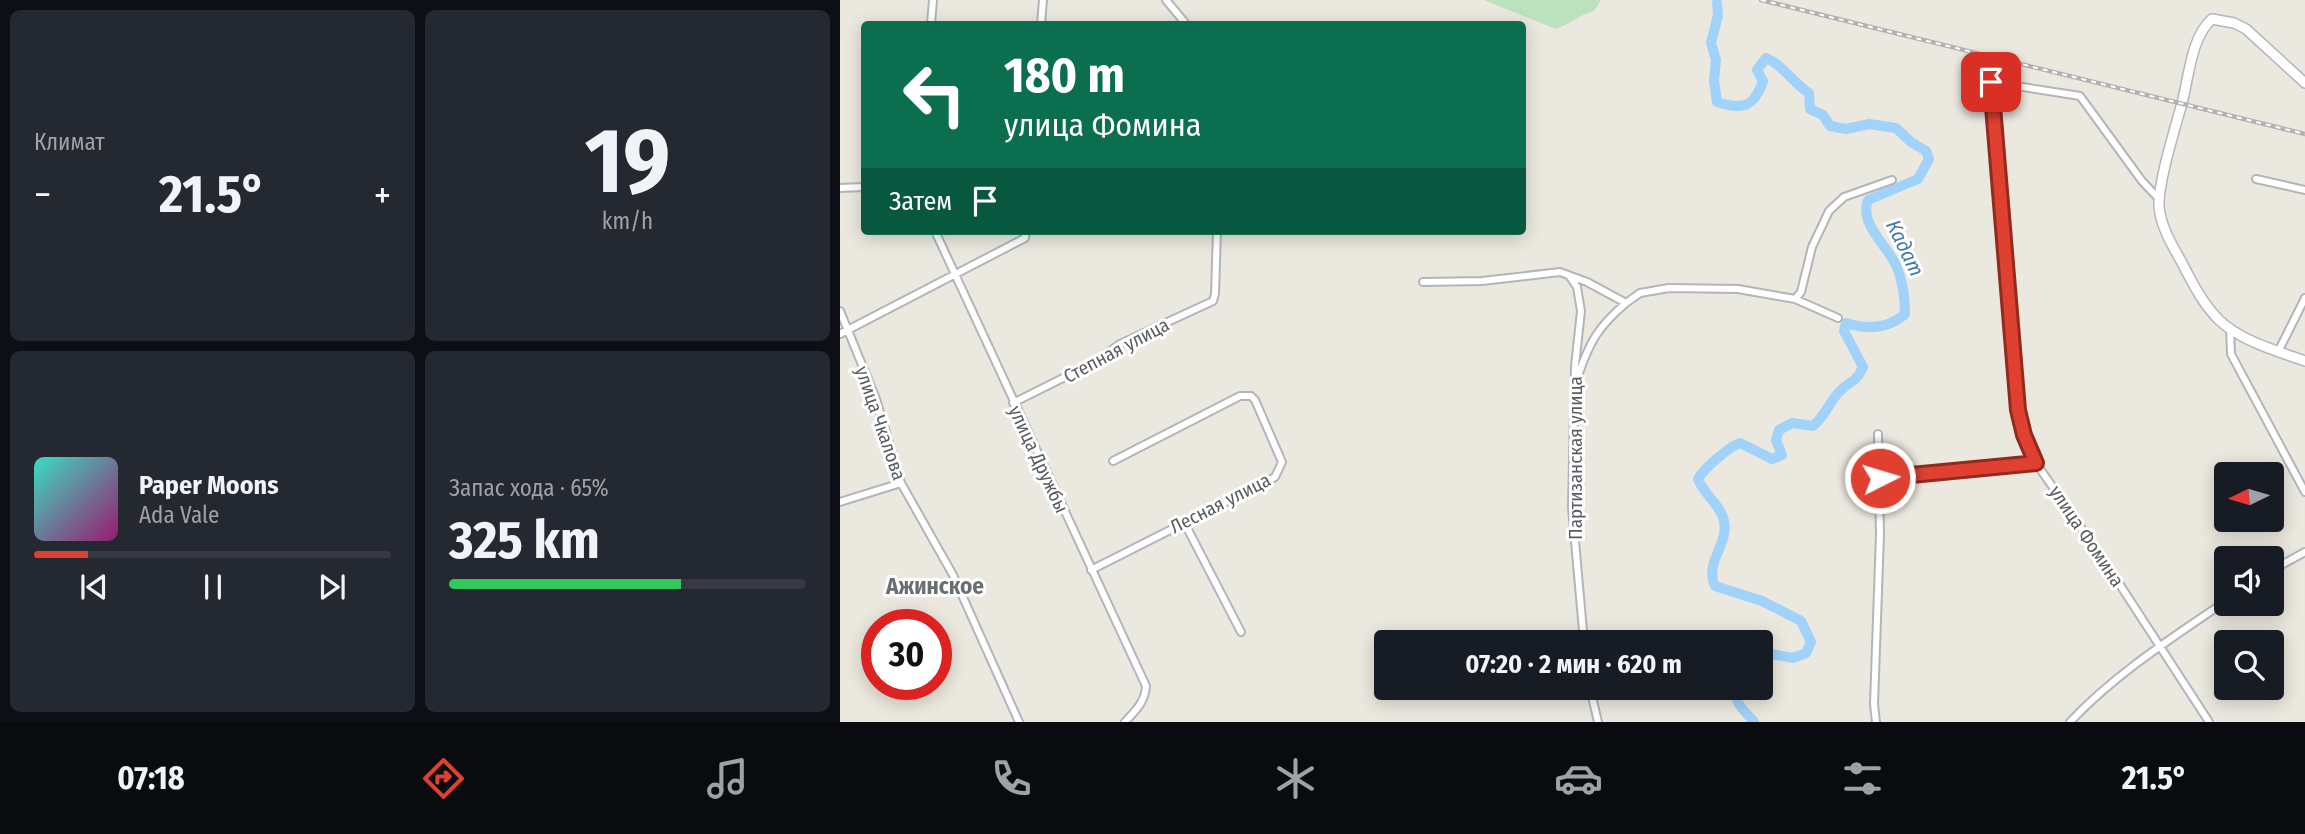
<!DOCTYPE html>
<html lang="ru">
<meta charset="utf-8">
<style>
:root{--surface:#171b24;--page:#242831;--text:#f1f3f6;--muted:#9ea1a6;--line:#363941;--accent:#e04030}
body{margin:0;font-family:"Fira Sans Condensed",sans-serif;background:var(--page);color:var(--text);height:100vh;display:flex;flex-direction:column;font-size:26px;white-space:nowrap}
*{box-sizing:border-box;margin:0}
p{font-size:23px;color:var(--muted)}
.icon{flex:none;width:38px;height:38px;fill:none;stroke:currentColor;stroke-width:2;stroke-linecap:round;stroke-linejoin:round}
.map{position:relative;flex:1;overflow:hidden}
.side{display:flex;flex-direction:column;gap:10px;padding:10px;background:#0d0f14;width:840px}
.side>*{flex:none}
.guide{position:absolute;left:21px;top:21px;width:665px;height:214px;border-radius:7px;box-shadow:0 4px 18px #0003;background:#0b6e4f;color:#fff;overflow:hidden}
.needle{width:46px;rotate:265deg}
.fabs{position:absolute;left:1374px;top:462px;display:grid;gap:14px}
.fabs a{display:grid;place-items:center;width:70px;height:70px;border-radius:7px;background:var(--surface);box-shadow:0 4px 18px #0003;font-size:35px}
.speed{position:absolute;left:21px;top:609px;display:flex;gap:14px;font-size:35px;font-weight:700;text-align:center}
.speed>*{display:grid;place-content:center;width:91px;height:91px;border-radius:50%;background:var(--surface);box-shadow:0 4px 18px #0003;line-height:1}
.speed .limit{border:10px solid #d22;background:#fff;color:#111}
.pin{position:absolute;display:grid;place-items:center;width:60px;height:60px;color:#fff;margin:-30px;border-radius:14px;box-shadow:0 4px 10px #0006}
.me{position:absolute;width:77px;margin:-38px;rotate:85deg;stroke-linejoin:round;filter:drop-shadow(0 0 5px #0008)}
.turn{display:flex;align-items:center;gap:24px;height:147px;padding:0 28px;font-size:32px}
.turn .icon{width:91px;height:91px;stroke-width:2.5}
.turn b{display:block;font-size:49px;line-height:60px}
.then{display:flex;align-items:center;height:66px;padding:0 28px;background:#0003;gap:14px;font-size:26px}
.big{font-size:52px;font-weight:700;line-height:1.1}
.side .card{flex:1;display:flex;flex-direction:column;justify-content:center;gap:10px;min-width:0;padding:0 24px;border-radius:10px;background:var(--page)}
.side .dial{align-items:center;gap:0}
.dial b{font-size:91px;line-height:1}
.song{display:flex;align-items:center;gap:21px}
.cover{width:84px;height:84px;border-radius:10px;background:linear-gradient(135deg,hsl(170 70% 55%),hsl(320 70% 35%))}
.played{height:7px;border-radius:4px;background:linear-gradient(90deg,var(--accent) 15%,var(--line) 15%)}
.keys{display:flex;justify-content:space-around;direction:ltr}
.heat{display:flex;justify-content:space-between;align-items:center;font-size:38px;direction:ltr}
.charge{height:10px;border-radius:5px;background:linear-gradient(90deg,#34c759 65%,var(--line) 0)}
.side .tiles{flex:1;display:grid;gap:10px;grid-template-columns:repeat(2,1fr)}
.trip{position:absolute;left:534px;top:630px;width:399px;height:70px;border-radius:7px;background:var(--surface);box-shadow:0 4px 18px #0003;font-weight:700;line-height:70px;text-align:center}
.tab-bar{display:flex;height:112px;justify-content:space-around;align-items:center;background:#090b0e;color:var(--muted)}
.tab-bar .icon{width:49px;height:49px}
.tab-bar .selected{color:var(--accent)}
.tab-bar b{font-size:32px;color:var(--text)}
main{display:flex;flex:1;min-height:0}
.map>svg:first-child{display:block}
.green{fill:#bce2bd}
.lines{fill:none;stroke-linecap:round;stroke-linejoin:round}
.river{stroke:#a0d2fa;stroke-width:10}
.street-casing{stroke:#b2b5ba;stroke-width:10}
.secondary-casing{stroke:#b3b6bc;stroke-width:12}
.street{stroke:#fff;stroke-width:6}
.secondary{stroke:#fff;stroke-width:9}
.rail-casing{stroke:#b1b2b2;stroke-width:4.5}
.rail{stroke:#fff;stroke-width:2;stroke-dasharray:5;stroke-linecap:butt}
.route-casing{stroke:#922a1f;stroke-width:18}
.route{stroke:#e04030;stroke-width:12}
.labels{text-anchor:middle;stroke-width:6;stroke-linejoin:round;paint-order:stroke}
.street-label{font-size:19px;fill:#585c60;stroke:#fff}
.water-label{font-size:21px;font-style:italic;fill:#4278b2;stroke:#fff}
.quarter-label{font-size:23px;font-weight:bold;fill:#696e72;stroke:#fff}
</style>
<main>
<section class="side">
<div class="tiles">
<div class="card"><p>Климат</p>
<div class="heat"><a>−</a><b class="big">21.5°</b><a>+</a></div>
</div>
<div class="card dial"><b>19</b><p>km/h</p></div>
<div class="card">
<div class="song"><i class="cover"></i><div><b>Paper Moons</b><p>Ada Vale</p></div></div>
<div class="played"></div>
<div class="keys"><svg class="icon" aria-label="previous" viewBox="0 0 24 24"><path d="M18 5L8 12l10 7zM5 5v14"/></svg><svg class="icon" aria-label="pause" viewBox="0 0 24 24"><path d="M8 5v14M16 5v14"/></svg><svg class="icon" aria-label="next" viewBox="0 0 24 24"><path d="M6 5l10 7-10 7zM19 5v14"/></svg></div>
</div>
<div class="card"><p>Запас хода · 65%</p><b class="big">325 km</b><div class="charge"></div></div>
</div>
</section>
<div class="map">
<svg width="1465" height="722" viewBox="0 0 1465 722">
<rect width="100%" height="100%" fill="#ebe8df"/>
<!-- green -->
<path class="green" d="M644,0H761L754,11C739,15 730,24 716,29Z"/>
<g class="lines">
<!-- river -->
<path class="river" d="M877,3L878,15L871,43L876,60L874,81L877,102C902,110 914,108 923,81L917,70L926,58C943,65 953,83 969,93L970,109L983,115L990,126L1006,129L1029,124L1056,128L1071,142L1086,151L1089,159L1078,179L1028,200C1019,224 1046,244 1056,265C1063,281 1065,296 1065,314C1048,329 1028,330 1006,323L1004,331L1023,367C1015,384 1012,379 1000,391C990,401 985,416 973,426L952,423L939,430L936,440L942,455L932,459L900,443C890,446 863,469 858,479C864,495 881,505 884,521C889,545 864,562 875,586L922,601L961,621L971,642L966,653L953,658L920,652
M897,688C892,702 906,712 914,722"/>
<defs>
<path id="street" d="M326,0L346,24
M91,24L93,0
M201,24L203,0
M1416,179L1465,190
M0,188L24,187
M1319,199L1302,181L1240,96L1151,82L1178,410L1184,435L1196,463L1271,571L1369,722
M95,231L306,686C305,702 296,710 285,722
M730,277L737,287L741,311L735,366L732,507L744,642
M583,282L642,281L720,272L747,282L786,303L800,293L829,288L898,289L955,299L961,292L972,247L989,211L1004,197L1052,180
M955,299L998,318
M0,311L36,399L61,483L113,575L179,722
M1390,328L1391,354L1465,492
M0,334L185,238L186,231
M1438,352L1465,298
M738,376C750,341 758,327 786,303
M173,403L255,362L280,344L373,301L375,294L377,231
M1039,478L1196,463
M0,502L61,483
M344,522L401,632
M251,570L435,477L442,462L415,400L411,396H400L273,461
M1432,570L1465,552
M750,688L758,722
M1036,722L1034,704L1040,534L1038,434
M1230,722C1275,674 1332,638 1386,601"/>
<path id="secondary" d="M1465,83L1406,29L1394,23L1372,19C1351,37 1349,77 1342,103C1335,129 1318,182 1319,207C1321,227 1332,245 1341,261C1352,282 1362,303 1379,320C1401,341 1437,351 1465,361"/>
</defs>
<!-- street casing -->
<use href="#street" class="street-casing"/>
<!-- secondary casing -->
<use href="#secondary" class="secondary-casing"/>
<!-- street -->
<use href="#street" class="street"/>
<!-- secondary -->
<use href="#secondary" class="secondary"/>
<defs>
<path id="rail" d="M921,0L1465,134"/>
</defs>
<!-- rail casing -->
<use href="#rail" class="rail-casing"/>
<!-- rail -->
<use href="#rail" class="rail"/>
</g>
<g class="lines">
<defs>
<path id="route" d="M1040,478L1196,463L1184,435L1178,410L1151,82"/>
</defs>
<!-- route casing -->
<use href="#route" class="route-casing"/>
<!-- route -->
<use href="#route" class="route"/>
</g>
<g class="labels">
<!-- street labels -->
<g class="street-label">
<text transform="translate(276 350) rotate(-28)" y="7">Степная улица</text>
<text transform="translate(41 423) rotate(71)" y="7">улица Чкалова</text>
<text transform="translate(735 458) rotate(-90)" y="7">Партизанская улица</text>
<text transform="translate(199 459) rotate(65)" y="7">улица Дружбы</text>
<text transform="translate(380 503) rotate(-27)" y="7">Лесная улица</text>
<text transform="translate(1247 536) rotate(56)" y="7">улица Фомина</text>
</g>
<!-- water labels -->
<g class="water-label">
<text transform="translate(1065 248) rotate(64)" y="7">Кадат</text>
</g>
<!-- quarter labels -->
<g class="quarter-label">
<text x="95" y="594">Ажинское</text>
</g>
</g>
</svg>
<div class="fabs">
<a><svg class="needle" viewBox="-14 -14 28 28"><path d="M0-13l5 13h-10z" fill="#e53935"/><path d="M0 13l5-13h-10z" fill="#9ea1a6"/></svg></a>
<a><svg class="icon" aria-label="sound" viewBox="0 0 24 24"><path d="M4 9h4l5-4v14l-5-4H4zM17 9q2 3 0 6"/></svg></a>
<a><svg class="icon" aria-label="search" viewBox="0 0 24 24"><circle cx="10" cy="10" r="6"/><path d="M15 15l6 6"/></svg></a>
</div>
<div class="speed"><div class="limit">30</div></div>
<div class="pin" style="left:1151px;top:82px;background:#d93025"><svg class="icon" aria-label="arrive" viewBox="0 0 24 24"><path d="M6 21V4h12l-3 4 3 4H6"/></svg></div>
<svg class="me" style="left:1040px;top:478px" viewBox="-20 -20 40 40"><circle r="17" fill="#e04030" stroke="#fff" stroke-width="3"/><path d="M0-11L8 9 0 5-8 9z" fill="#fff"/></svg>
<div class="trip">07:20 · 2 мин · 620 m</div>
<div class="guide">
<div class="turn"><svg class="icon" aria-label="left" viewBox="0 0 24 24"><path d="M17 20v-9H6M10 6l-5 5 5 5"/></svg><div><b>180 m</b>улица Фомина</div></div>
<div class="then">Затем<svg class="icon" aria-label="arrive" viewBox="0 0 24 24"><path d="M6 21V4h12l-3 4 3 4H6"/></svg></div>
</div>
</div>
</main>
<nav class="tab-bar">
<b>07:18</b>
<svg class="icon selected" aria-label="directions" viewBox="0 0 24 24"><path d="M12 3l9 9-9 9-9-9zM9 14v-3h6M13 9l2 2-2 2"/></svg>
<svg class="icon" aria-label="music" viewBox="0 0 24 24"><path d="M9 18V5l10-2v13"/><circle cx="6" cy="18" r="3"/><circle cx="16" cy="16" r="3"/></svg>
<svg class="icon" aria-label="phone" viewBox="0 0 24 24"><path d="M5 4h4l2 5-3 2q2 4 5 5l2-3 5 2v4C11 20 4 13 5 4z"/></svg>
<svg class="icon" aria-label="climate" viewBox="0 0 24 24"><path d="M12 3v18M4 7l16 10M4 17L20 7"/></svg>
<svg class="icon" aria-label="car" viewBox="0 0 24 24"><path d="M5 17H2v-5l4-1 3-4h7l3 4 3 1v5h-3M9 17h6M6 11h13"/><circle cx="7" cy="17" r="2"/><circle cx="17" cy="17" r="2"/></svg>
<svg class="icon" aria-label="filters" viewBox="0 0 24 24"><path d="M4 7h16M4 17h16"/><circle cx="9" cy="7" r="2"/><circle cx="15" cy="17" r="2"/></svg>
<b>21.5°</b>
</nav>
